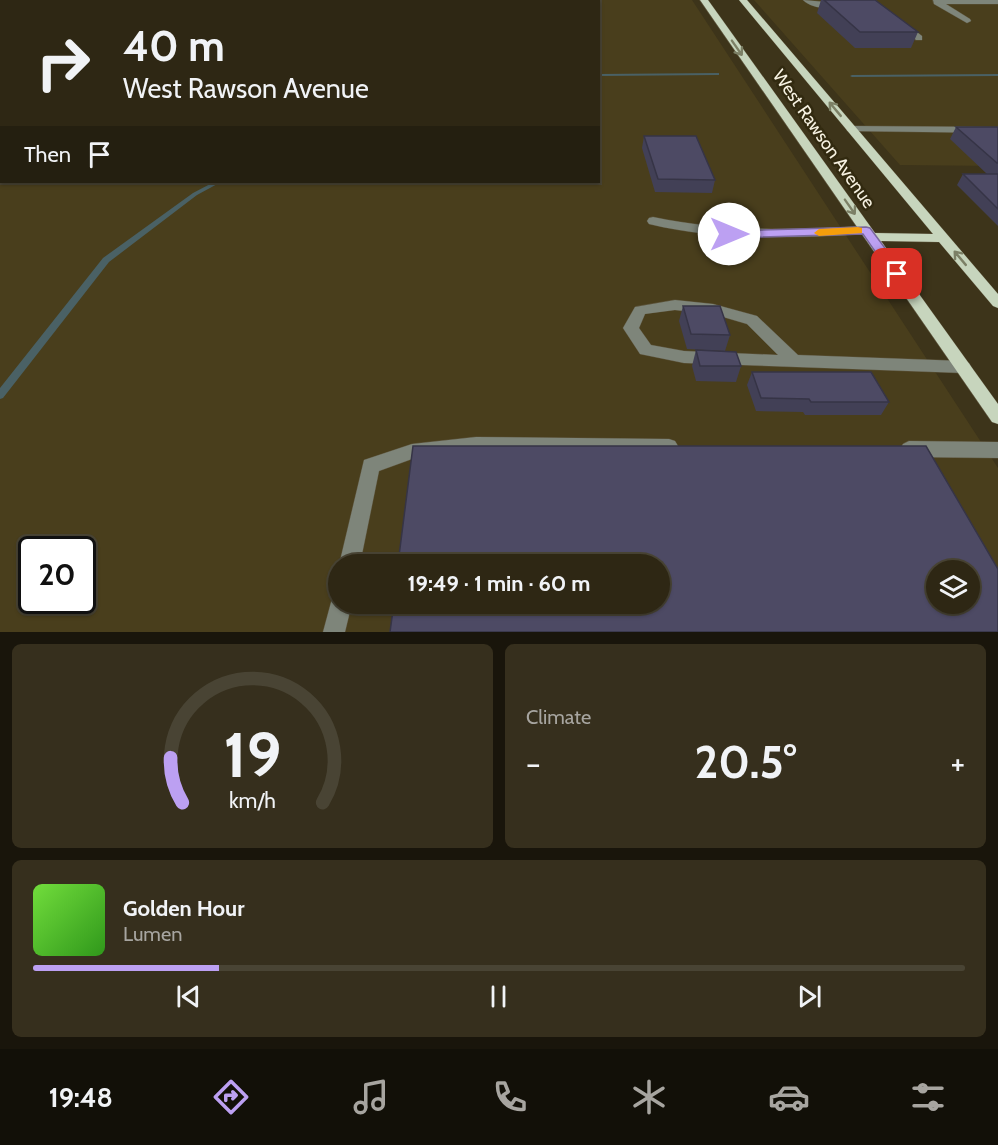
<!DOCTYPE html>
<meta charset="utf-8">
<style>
:root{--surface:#2e2714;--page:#362f1d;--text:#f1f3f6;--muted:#a7a5a0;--line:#494434;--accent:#bca0f2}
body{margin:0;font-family:Cabin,sans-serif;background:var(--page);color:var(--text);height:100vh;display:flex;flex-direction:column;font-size:22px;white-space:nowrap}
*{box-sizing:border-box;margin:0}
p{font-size:20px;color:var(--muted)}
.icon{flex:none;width:33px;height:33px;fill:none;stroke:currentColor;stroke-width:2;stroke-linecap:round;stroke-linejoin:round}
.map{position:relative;height:632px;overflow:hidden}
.sheet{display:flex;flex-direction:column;gap:12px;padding:12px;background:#19150b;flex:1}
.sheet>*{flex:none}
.guide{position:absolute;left:0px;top:0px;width:600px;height:183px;box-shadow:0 2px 4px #0004,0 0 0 2px var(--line);background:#2e2714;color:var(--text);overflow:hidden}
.fabs{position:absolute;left:926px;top:560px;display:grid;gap:12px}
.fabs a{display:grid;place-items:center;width:54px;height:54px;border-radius:50%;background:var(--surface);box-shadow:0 2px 4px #0004,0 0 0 2px var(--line);font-size:30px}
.speed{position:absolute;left:18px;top:536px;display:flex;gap:12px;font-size:30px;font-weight:700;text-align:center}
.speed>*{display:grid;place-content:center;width:78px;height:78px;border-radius:50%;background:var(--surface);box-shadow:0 2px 4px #0004,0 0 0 2px var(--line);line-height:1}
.speed .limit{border:3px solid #111;border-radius:9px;background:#fff;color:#111}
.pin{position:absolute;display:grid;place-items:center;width:51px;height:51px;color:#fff;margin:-26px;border-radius:12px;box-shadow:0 3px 9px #0006}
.me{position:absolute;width:66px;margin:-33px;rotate:90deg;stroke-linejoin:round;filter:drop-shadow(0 0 4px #0008)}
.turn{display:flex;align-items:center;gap:21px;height:126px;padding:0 24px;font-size:27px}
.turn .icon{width:78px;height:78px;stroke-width:2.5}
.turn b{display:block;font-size:42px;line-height:51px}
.then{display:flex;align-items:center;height:57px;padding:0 24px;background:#0003;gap:12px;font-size:22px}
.big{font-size:45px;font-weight:700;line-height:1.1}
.sheet .widget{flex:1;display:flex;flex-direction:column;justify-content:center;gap:9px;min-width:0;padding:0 21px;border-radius:9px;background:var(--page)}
.sheet .dial{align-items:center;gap:0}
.dial svg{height:156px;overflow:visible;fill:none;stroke:var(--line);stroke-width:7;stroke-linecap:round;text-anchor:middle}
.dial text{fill:var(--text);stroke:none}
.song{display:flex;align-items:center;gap:18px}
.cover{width:72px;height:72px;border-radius:9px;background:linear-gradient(135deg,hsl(100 70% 55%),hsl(110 70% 35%))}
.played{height:6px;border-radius:3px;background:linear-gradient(90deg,var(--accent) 20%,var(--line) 20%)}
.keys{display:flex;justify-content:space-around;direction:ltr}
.heat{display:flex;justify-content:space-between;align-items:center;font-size:33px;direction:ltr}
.sheet .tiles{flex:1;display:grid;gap:12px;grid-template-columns:1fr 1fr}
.widget:last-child{grid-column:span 2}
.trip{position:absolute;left:328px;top:554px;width:342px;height:60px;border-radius:30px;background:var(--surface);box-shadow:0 2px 4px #0004,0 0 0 2px var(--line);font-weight:700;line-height:60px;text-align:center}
.menu{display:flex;height:96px;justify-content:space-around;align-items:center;background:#121008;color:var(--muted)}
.menu .icon{width:42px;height:42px}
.menu .active{color:var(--accent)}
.menu b{font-size:27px;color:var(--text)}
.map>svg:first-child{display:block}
.built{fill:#493e1c;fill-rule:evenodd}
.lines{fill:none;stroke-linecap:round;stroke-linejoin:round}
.stream{fill:#4a6165;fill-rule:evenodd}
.minor-casing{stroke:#5b523a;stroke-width:1}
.major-casing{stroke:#5b523a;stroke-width:1}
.minor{fill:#7e857a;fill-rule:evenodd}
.major{fill:#c7d5bd;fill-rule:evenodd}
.wall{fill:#424056}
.building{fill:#4d4a64;stroke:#363446;stroke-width:1.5;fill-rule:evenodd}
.oneway{stroke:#7c8066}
.route{fill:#bca0f2;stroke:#7a689d;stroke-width:1.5}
.slow{fill:#f59e0b}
.labels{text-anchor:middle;stroke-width:5;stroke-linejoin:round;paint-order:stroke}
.street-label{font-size:18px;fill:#f7f2e2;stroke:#322a10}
</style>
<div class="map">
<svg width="998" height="632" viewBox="0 0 998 632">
<rect width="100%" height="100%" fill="#3d341a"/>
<!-- built -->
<path class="built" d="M0,0H692L998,468V632H0ZM2,2H598V182H2ZM32,549H82V600H32ZM339,564H660V603H339ZM936,570H969V603H936Z
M754,0H998V166L900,165Z"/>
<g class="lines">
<!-- stream -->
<path class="stream" d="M719,73V75H717L598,76V74Z
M998,74V76L852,77L850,76L852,75Z
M214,182H221L197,195L109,262L3,398L0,399V388L103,258L193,193Z"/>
<defs>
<path id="minor" d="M803,0L838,3L842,5C831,10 812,9 803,0Z
M867,0H875L922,36V40H916Z
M933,0H998V4H946L970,19L971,21L967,23L934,4Z
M851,126L998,127V133L847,131V127Z
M653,217C724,232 794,230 866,226L872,230L866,234C793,238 720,241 649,224L647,221L649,218Z
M675,300L713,304L757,316L798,355L963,361L969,363L971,367L969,371L963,373L684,363L640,354L623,328L635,307ZM675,310L713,314L747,324L778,355L684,351L651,345L639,328L645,314Z
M476,437L669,439L675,441L678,446L675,451L669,453H454L412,459L379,471L360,564L339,565L364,460L412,444Z
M909,441L998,442V458L909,457L903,454L900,449L903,444Z
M339,593V603H352L345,632H323L333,595Z"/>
<path id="major" d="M700,0H708L875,233L933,234L739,0H747L998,294V308L993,306L939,242L881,241L998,404V424L992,422Z"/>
</defs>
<!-- minor casing -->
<use href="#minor" class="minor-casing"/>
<!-- major casing -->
<use href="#major" class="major-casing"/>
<!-- minor -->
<use href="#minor" class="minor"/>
<!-- major -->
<use href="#major" class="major"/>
</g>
<!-- wall -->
<path class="wall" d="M821,0H875L918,32L911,48H855L817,13Z
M956,127H998V226L957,185L963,174H987L950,139Z
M644,136L715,180L712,193L655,192L642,148Z
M683,306L730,335L725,351L687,349L679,321Z
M696,350L741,366L736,382L696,381L692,366Z
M752,372L889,402L881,415H805L803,412L756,411L747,385Z"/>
<!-- building -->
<path class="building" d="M824,0H875L918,32H860Z
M956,127H998V163H997Z
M644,136H696L715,180L658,179Z
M963,174H998V209Z
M683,306H720L730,335L691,334Z
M696,350L736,352L741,366H700Z
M752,372H871L889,402H811L809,399L761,398Z
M413,446H926L998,569V632H390L394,603H660V564H398ZM936,570H969V603H936Z"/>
<!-- one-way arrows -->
<defs><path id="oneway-shaft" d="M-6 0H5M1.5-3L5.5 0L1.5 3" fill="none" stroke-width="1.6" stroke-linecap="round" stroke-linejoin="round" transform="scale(1.5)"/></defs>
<g class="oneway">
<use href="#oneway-shaft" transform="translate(737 48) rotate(55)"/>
<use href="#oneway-shaft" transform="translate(835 109) rotate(-130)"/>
<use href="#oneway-shaft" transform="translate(850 207) rotate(55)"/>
<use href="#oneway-shaft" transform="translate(960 258) rotate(-130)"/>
</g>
<!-- route -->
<path class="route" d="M866,227L870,228L902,271L903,274L902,277H893L863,234L729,238L723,234L729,231Z"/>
<!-- slow -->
<path class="slow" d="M858,227L862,228V233L819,236L814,233L819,229Z"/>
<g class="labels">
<!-- street labels -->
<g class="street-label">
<text transform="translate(824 139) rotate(55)" y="6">West Rawson Avenue</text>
</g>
</g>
</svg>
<div class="fabs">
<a><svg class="icon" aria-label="layers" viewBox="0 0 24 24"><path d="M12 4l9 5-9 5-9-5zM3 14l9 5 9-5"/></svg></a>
</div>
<div class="speed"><div class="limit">20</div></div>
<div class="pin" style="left:897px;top:274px;background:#d93025"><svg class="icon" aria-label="arrive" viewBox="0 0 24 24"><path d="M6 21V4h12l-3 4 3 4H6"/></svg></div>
<svg class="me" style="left:729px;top:234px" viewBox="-20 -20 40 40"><circle r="19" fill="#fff"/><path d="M0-13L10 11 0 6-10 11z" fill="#bca0f2"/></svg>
<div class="trip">19:49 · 1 min · 60 m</div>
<div class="guide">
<div class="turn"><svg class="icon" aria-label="right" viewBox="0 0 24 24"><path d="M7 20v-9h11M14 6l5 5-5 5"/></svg><div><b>40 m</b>West Rawson Avenue</div></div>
<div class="then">Then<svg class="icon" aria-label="arrive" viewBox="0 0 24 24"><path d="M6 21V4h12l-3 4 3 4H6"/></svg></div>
</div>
</div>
<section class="sheet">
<div class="tiles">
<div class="widget dial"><svg viewBox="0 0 100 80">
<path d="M14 69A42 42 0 1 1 86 69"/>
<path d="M14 69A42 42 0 0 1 8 46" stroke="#bca0f2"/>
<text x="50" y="56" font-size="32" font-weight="700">19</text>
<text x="50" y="72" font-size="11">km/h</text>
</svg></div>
<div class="widget"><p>Climate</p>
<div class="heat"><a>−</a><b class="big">20.5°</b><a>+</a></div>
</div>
<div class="widget">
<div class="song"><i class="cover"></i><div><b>Golden Hour</b><p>Lumen</p></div></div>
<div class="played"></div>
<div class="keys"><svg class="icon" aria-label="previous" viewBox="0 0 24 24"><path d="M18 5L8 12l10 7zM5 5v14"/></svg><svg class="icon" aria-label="pause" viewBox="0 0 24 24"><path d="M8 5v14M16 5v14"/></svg><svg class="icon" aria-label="next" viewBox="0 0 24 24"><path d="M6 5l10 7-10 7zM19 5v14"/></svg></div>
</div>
</div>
</section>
<nav class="menu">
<b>19:48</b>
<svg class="icon active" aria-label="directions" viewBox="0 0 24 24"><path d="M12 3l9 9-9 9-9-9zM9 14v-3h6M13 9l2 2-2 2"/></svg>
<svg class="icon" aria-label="music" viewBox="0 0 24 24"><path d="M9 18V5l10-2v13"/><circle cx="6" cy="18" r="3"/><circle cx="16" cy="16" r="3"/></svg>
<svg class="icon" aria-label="phone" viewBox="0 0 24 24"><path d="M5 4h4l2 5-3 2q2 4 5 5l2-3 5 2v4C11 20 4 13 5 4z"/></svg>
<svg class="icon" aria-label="climate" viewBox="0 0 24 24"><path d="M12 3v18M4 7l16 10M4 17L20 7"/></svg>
<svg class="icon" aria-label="car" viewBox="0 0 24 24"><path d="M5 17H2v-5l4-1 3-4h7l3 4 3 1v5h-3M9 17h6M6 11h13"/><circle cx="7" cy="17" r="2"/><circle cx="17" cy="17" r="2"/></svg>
<svg class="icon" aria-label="filters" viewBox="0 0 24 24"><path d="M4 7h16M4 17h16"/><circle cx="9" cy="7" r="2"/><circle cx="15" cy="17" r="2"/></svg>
</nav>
